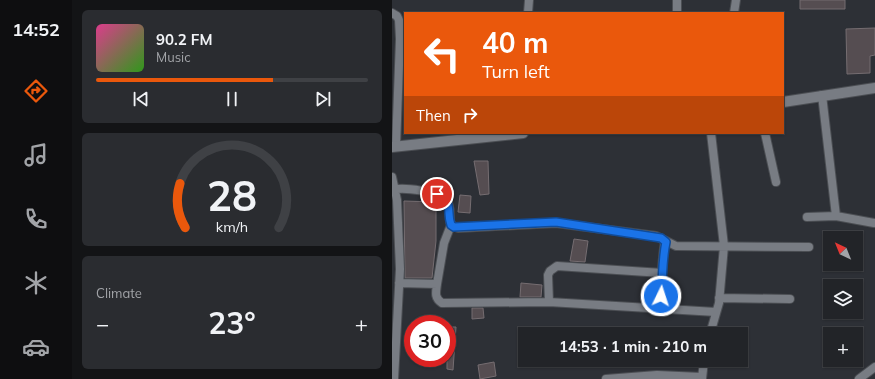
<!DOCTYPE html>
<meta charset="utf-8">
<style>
:root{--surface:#222428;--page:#2a2c30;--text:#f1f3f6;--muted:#a2a4a8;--line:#3f4145;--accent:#ea580c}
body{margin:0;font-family:Mulish,sans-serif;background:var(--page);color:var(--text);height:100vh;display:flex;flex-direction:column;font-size:15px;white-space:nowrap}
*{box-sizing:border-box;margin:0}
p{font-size:13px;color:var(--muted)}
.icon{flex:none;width:22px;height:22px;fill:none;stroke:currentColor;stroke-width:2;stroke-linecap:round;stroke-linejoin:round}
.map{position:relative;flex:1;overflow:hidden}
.details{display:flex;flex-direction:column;gap:10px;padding:10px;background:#131416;width:320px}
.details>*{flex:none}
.top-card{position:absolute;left:12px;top:12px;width:380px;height:122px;border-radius:0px;box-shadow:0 1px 3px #0004,0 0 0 1px var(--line);background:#ea580c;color:#fff;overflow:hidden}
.needle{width:26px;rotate:317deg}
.tools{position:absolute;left:431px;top:231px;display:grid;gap:8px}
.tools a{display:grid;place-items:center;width:40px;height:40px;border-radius:0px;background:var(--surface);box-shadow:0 1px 3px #0004,0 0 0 1px var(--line);font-size:20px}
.speed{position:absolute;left:12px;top:315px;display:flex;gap:8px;font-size:20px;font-weight:700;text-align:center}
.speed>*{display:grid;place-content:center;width:52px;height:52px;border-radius:50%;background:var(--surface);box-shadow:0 1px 3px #0004,0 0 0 1px var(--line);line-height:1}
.speed .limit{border:6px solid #d22;background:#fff;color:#111}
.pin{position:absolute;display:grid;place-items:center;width:34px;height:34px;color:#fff;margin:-17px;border:2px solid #fff;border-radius:50%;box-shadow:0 1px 4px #0007}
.me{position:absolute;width:44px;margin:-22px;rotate:4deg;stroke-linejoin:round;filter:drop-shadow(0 0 3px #0008)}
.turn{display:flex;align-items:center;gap:14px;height:84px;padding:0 12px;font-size:18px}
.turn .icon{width:52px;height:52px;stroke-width:2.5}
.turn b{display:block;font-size:28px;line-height:34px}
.then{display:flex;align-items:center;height:38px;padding:0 12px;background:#0003;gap:8px;font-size:15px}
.big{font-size:30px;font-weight:700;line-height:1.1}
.details .card{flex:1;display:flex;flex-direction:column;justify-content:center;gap:6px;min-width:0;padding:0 14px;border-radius:6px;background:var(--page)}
.details .dial{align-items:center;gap:0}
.dial svg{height:104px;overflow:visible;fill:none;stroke:var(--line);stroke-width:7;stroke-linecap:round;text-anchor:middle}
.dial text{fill:var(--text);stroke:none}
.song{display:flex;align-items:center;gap:12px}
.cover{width:48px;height:48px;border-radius:6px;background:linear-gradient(135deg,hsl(330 70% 55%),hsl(110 70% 35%))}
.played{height:4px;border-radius:2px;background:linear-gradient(90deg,var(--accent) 65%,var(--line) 65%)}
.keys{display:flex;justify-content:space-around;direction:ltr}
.heat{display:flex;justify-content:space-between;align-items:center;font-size:22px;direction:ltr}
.trip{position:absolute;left:126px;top:327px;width:230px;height:40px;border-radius:0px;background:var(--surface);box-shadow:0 1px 3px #0004,0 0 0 1px var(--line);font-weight:700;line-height:40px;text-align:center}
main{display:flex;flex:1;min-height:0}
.menu{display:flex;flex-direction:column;width:72px;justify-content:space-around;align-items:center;background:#0e0e10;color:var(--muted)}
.menu .icon{width:28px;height:28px}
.menu .on{color:var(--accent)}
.menu b{font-size:18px;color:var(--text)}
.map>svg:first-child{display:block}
.building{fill:#554d51;stroke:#756d71}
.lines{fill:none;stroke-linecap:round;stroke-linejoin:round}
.minor-casing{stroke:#4b4e53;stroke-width:10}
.tertiary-casing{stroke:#4b4e53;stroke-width:12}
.minor{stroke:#787c83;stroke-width:8}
.tertiary{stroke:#787c83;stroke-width:10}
.route-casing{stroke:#114b97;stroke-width:10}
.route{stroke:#1a73e8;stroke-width:7}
</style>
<main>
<nav class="menu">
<b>14:52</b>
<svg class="icon on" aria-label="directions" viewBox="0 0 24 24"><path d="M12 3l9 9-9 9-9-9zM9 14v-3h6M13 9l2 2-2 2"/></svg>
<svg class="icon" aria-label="music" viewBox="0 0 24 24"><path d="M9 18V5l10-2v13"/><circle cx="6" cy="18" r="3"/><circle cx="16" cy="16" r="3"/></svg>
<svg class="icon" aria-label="phone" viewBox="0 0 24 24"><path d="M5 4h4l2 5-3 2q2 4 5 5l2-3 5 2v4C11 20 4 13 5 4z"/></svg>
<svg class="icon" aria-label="climate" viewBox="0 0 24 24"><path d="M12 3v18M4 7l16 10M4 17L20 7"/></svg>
<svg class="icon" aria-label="car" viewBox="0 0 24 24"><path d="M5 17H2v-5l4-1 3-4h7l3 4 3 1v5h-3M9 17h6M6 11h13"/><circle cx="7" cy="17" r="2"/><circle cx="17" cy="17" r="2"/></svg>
</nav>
<section class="details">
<div class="card">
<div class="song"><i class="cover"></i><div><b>90.2 FM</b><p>Music</p></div></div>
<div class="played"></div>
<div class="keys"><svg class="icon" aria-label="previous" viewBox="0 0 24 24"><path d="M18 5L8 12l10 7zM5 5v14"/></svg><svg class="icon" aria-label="pause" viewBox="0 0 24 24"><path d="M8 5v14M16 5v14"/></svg><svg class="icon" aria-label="next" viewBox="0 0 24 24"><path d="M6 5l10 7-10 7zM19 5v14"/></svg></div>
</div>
<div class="card dial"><svg viewBox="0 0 100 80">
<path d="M14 69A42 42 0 1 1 86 69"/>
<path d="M14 69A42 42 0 0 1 10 35" stroke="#ea580c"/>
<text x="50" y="56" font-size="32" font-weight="700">28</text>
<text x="50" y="72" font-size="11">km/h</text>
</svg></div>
<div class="card"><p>Climate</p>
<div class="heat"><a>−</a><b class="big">23°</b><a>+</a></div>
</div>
</section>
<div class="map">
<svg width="483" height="379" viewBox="0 0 483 379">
<rect width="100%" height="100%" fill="#2d3036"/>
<!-- building -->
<path class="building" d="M408,0H453V9H408Z
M483,28V55L478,56V73L455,74L454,29Z
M82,161H96L97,194L88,195Z
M68,195L79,196L78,213L66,212Z
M12,201L44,202V241L40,278H13Z
M182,239L196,241L193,262L178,261Z
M129,283L150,285L149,297H128Z
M80,308H91L92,318L80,319Z
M55,327H64L61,370L55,369Z
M102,362L104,376L88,379L86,365Z"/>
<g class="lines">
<defs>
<path id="minor" d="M0,13L5,16L7,20L8,39L4,146
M136,13L137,0
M285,13V0
M342,13L344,0
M430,95L444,216
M373,133L384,182
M0,177L5,200L8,269L2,379
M0,190C10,187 49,191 55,201C60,209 56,217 59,225L66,228L164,223L264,236L284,246L417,247
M415,217L444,216L482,223
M7,283L45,284C44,292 42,298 50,303L157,302L156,275L158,271L165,266L270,273
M45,284L52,243L59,225
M327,298L398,299
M157,302L324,312
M268,309C270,286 269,264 273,242
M318,334L327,303L332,246L319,133
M214,379L265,375L309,377
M310,379L312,360
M467,379L483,367"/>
<path id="tertiary" d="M391,102L483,88
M0,147L131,133"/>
</defs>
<!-- minor casing -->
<use href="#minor" class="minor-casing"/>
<!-- tertiary casing -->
<use href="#tertiary" class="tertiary-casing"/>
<!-- minor -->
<use href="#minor" class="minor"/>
<!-- tertiary -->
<use href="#tertiary" class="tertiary"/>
</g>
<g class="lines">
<defs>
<path id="route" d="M45,194C62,203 54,211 59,225L62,227L164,222L269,238L274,242C270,261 271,277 269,296"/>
</defs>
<!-- route casing -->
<use href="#route" class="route-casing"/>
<!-- route -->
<use href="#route" class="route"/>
</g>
</svg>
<div class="tools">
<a><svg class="needle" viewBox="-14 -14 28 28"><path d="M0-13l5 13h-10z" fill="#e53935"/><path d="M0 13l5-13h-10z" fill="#a2a4a8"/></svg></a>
<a><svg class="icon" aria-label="layers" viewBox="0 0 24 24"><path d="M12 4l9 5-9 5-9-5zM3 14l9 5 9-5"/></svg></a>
<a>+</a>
</div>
<div class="speed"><div class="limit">30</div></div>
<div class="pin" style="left:45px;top:194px;background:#d93025"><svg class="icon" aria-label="arrive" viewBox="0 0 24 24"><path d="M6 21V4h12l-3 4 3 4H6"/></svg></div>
<svg class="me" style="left:269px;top:296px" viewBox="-20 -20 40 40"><circle r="17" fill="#1a73e8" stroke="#fff" stroke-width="3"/><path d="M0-11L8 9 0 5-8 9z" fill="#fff"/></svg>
<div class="trip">14:53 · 1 min · 210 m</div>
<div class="top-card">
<div class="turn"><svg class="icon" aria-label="left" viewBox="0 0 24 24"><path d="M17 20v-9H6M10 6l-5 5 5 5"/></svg><div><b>40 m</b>Turn left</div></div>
<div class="then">Then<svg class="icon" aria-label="right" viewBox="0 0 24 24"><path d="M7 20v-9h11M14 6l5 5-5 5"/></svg></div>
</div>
</div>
</main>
